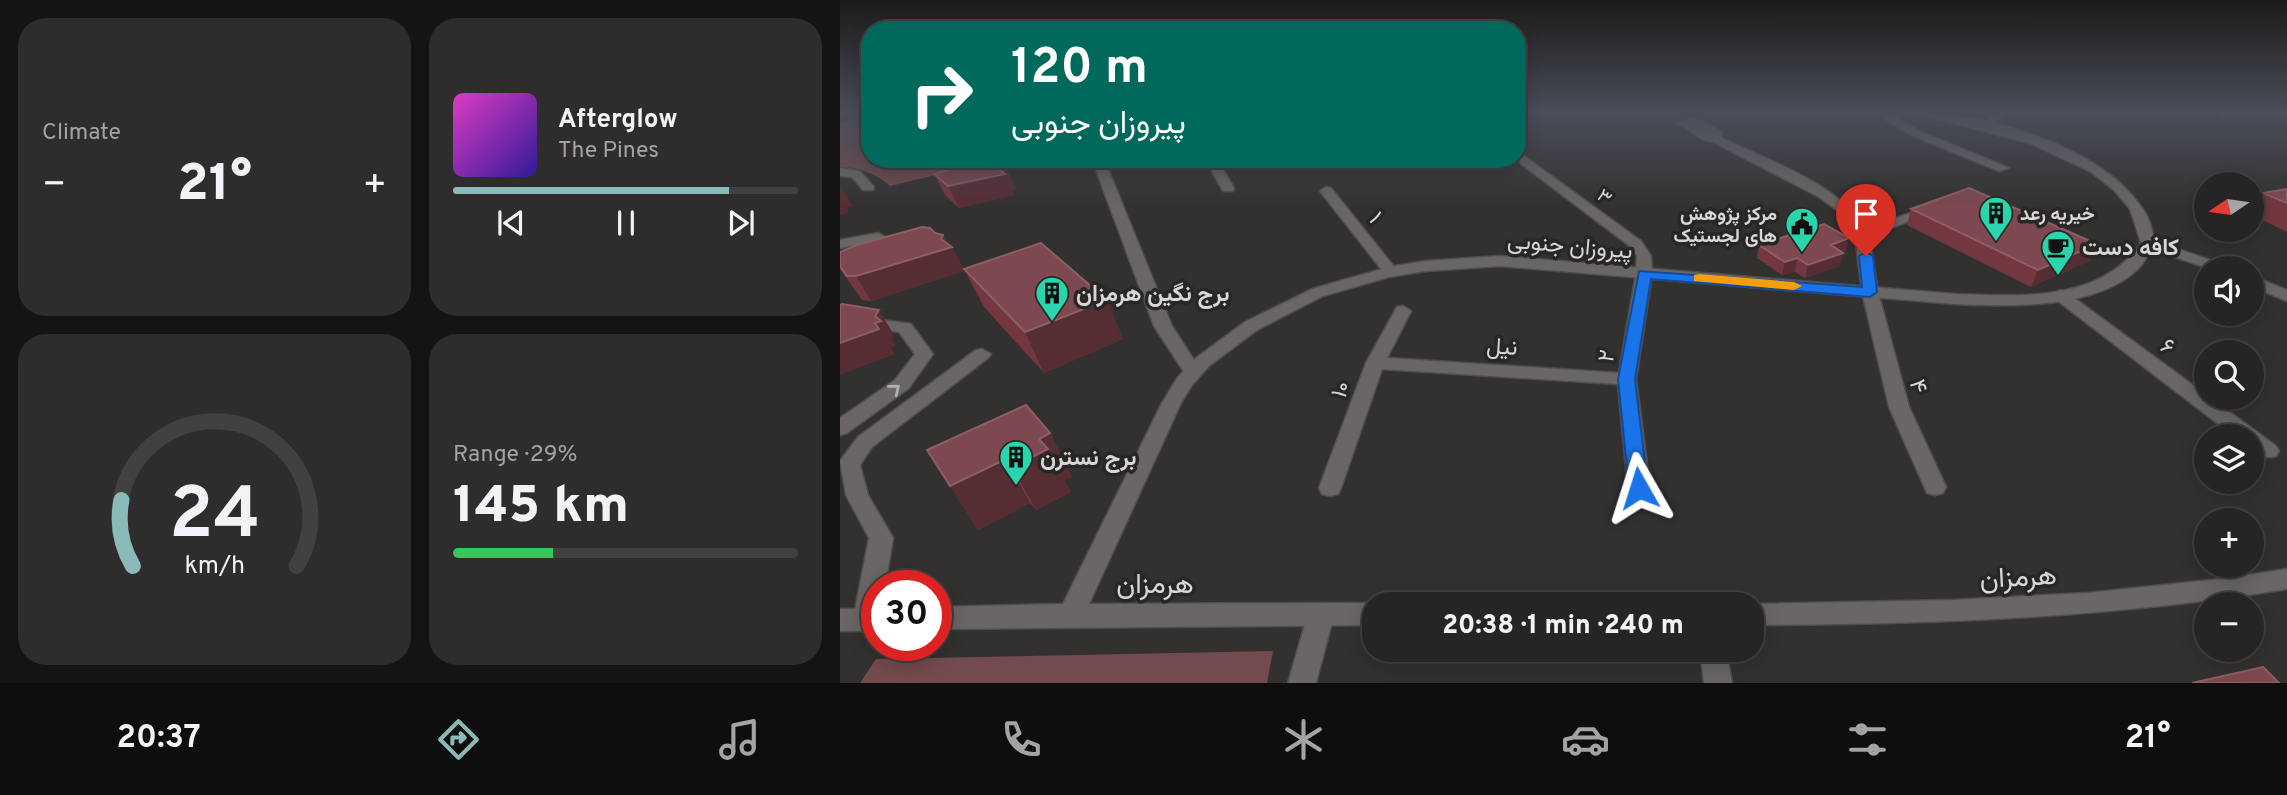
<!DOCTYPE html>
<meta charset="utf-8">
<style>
:root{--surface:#262424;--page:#2e2c2c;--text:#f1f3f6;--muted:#a4a4a6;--line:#424141;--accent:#8bbbb9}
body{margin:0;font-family:Overpass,Vazirmatn,sans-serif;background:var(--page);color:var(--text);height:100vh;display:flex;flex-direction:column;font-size:26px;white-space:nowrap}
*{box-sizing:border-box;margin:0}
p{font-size:23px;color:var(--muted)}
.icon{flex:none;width:38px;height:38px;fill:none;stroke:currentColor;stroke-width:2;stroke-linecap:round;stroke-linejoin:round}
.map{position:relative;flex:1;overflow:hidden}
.sheet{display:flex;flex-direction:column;gap:18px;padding:18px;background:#151414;width:840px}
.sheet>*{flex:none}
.hud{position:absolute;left:21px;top:21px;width:665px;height:147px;border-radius:28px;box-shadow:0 4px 18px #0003,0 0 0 2px var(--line);background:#00695c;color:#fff;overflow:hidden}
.needle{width:46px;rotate:257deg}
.buttons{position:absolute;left:1354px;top:172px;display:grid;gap:14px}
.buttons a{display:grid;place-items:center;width:70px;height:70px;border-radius:50%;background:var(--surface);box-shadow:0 4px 18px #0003,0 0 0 2px var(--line);font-size:35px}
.speed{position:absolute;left:21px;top:570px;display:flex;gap:14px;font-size:35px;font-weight:700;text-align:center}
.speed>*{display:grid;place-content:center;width:91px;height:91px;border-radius:50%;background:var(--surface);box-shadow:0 4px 18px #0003,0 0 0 2px var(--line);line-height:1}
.speed .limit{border:10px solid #d22;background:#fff;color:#111}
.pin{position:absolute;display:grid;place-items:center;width:60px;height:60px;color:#fff;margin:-72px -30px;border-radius:50% 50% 50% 0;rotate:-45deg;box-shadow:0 0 7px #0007}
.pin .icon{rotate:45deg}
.me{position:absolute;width:77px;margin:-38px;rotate:354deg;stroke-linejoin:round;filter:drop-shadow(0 0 5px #0008)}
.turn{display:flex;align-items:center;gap:24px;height:147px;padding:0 35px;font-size:32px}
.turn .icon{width:91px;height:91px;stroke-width:2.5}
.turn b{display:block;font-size:49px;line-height:60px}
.big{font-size:52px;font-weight:800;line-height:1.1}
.sheet .widget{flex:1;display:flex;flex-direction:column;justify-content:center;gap:10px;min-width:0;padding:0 24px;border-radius:28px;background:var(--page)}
.sheet .dial{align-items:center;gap:0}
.dial svg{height:182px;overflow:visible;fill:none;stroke:var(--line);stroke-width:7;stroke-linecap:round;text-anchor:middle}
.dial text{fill:var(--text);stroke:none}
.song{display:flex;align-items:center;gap:21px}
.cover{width:84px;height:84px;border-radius:10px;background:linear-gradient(135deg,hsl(310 70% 55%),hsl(250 70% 35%))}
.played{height:7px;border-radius:4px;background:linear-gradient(90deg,var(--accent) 80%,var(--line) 80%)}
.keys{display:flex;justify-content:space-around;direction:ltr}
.heat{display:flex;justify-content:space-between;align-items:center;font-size:38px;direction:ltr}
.charge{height:10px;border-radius:5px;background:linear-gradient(90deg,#34c759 29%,var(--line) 0)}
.sheet .tiles{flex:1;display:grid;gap:18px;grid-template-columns:repeat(2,1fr)}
.trip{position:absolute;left:522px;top:592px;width:402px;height:70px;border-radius:28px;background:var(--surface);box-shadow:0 4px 18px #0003,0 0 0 2px var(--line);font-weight:800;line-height:70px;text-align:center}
.tabs{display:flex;height:112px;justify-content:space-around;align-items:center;background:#0f0e0e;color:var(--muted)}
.tabs .icon{width:49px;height:49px}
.tabs .active{color:var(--accent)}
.tabs b{font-size:32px;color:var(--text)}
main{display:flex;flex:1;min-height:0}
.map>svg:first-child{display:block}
.green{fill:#734a4d}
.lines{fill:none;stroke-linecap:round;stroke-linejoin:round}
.minor-casing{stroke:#504d4d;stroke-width:3}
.tertiary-casing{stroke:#504d4d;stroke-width:3}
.minor{fill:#6a6666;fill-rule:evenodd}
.tertiary{fill:#6a6666;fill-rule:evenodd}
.wall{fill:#743740}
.shaded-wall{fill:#552d33}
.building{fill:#7e4850;stroke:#8c5e65;stroke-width:2}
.oneway{stroke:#b2afaf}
.route{fill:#1a73e8;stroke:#114b97;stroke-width:2}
.slow{fill:#f59e0b}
.labels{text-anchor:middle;stroke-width:7;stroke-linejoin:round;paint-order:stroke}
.far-street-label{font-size:19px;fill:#d8d6d6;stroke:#292626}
.far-poi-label{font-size:19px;font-weight:bold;fill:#d8d6d6;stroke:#292626;text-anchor:end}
.street-label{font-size:23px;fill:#d8d6d6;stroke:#292626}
.poi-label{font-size:23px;font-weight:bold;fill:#d8d6d6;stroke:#292626;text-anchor:start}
.near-street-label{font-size:28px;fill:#d8d6d6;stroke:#292626}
</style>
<main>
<section class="sheet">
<div class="tiles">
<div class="widget"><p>Climate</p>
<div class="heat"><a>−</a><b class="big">21°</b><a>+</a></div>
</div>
<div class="widget">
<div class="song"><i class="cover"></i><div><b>Afterglow</b><p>The Pines</p></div></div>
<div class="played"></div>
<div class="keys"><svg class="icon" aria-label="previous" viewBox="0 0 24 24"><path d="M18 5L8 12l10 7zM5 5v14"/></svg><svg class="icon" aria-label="pause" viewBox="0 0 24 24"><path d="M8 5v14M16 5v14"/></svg><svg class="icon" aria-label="next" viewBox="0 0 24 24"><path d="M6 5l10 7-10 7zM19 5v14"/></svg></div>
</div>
<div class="widget dial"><svg viewBox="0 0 100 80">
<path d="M14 69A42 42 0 1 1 86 69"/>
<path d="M14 69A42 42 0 0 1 9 40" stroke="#8bbbb9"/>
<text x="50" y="56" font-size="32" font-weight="700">24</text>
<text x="50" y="72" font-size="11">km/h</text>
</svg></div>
<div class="widget"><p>Range · 29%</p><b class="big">145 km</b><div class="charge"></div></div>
</div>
</section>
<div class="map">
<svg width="1447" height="683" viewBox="0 0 1447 683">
<rect width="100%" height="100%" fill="#333030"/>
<!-- green -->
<path class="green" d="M30,115V159H162L50,186C39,175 16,166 0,167V122Z
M433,651L427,683H20L36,659Z"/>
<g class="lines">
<defs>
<path id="minor" d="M1033,112H1046L1079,131L1169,168L1159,171L1071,135Z
M1157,112H1169L1150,128H1142V124Z
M1374,112H1386L1387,114L1382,117Z
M855,118L881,131L882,138C927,160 999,184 1025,228L1092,206L1099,210L1029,236L1038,292L1069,407L1106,487L1103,493L1095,495L1087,493L1049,407L1022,292L1015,234L1005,216L979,197L873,142L864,140L835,122Z
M684,156L801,241L811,256L812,274L796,379L810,488L807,494L799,496L791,494L788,488L778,384L542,369L501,488L498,494L490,496L482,494L479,488L526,363L557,307L563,306L571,311L547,358L779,373L796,274L797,256L791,247L680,163V157Z
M252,159H264L332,326L361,371L358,375H346L314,326Z
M365,159H377L394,188L393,191H383Z
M0,168L20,171L34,187L33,190H23L12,177L0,176Z
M486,187L491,188L555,268L558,271L555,274H545L480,191Z
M38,233L45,237L43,240L0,248V240Z
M1308,239L1385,265L1387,268H1367L1303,246L1301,243Z
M1412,276L1447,290V301L1412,287Z
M1220,290L1226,292L1436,446L1439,451L1436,456C1426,459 1421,456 1412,449V436H1394L1214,298L1212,295Z
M14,316L71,324L93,354L69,388L7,433L0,435V418L55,380L75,354L59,332L15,326L0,331V320Z
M142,349L151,354L148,358L32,447L20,465L28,495L53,538L45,586H37V625L26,631L17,628L13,620L29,538L6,495L0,461L18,437L136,350Z
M481,603L490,606L494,614L476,683H448L468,614L472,606Z
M860,649H886L892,683H864Z"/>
<path id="tertiary" d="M1070,112C1142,112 1260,145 1302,208C1310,218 1312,231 1315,243C1309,252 1305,262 1297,270C1253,310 1170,306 1115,304L660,266L586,271L549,277L483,296L417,330L369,366L352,385L341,403L249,604L534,603L536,604H534V625L96,629V607L223,604L322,403L338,377L356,358L405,322L472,289L549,267L586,261L660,256L1115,294C1180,296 1260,303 1301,243L1290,209L1274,190L1251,172L1192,144Z
M1447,569V589C1269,618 1092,624 912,625L910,604L1113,600L1247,593L1381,579Z
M0,609H37V631H0Z"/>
</defs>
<!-- minor casing -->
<use href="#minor" class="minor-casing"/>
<!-- tertiary casing -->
<use href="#tertiary" class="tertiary-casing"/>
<!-- minor -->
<use href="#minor" class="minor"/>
<!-- tertiary -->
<use href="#tertiary" class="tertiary"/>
</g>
<!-- wall -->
<path class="wall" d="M166,168L176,189L172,190L174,195L119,208L105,195L94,174Z
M1447,189V232L1412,215V212L1423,193Z
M1071,209L1257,244L1249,261L1191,287L1067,225Z
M95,233L103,235L108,244L112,247L124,271L31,301L22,300L0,269V252Z
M919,245L1006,251L1003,252L1000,266L965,278L955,272L942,275L917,258Z
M124,269L267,300L283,339L204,373L144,307Z
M210,433L232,477L224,480L231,492L196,510L190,503L138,530L87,450Z"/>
<!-- shaded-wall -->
<path class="shaded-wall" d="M166,168L176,189L172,190L174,195L119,208L108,186Z
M0,185L13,206L7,208L9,213L0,215Z
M103,235L110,248L112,247L124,271L31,301L16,276L101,239Z
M1009,238L1006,251L988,258L991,245Z
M1257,244L1249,261L1191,287L1198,270Z
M1003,253L1000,266L965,278L968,265Z
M957,258L955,272L942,275L945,262Z
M267,300L283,339L204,373L185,332Z
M39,310L54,335L52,339L56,346L51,348L55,354L0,375V343L35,323V316Z
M210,433L232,477L224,480L231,492L196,510L172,467L199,439Z
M166,459L190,503L138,530L110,486Z"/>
<!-- building -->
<path class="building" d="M148,159H155L166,168L160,170L165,174L108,186L94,174Z
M1129,188L1257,244L1198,270L1071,209Z
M1447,189V203L1423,193Z
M984,224L1009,238L991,245L1003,253L968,265L957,258L945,262L919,245Z
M82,227L90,228L95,233L103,235L101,239L112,247L16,276H7L0,266V252L17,245Z
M201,243L267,300L185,332L124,269Z
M2,304L39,310L35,316L41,321L35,323L39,329L0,343V305Z
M186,405L210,433L199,439L208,449L172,467L166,459L110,486L87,450Z
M1423,667L1439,683H1352Z"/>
<!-- one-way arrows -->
<defs><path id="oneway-chevron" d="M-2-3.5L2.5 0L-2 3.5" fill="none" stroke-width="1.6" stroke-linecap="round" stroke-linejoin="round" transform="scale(1.75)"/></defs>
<use class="oneway" href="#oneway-chevron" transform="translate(55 389) rotate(-39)"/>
<!-- sky -->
<linearGradient id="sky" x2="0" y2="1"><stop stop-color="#1c1a1a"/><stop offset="0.54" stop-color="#4a4e59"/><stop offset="1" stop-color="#4a4e59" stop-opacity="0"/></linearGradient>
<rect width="1447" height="208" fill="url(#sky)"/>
<!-- route -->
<path class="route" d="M1026,252L1033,256L1037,292L1030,297L811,279L795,379L808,488L806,493L799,495L791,493L789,488L778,379L799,271L1022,287L1019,256Z"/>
<!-- slow -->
<path class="slow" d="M859,274L954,282L962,286L954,290L854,281V275Z"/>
<!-- icons -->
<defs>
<symbol id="building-pin" viewBox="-11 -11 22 30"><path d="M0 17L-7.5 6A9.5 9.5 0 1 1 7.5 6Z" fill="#29d5ad" stroke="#292626"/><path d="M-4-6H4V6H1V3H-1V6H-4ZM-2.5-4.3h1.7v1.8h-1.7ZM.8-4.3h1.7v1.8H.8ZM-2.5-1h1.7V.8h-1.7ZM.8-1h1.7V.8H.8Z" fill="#111"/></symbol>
<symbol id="civic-pin" viewBox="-11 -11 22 30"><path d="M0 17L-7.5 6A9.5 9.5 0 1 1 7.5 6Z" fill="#29d5ad" stroke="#292626"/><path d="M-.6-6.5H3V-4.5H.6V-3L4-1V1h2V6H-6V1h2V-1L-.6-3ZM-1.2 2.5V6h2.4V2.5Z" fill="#111"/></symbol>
<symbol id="cafe-pin" viewBox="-11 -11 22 30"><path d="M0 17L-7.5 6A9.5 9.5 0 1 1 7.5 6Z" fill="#29d5ad" stroke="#292626"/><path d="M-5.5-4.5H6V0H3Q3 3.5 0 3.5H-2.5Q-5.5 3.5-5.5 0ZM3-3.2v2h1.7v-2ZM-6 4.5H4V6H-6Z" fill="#111"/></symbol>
</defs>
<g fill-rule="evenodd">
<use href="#building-pin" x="1137" y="194" width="38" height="52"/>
<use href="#civic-pin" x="943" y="205" width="38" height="52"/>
<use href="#cafe-pin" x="1199" y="228" width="38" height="52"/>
<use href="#building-pin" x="193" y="274" width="38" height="52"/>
<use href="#building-pin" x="157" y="438" width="38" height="52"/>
</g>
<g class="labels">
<!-- far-street labels -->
<g class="far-street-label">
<text transform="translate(765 196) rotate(37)" y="7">۳</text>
</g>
<!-- far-poi labels -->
<g class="far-poi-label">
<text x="937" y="220">مرکز پژوهش<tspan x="937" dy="22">های لجستیک</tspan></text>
<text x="1180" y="220" text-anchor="start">خیریه رعد</text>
</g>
<!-- street labels -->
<g class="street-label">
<text transform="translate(536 217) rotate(51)" y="8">۱</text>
<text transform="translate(730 245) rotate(5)" y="8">پیروزان جنوبی</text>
<text transform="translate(662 346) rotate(4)" y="8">نیل</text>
<text transform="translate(1328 346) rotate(37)" y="8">۶</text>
<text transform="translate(766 356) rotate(-80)" y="8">۲</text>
<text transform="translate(1079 386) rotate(75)" y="8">۴</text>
<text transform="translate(500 389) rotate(-70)" y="8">۱۰</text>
</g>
<!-- poi labels -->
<g class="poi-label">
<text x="1242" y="255">کافه دست</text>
<text x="236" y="301">برج نگین هرمزان</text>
<text x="200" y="465">برج نسترن</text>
</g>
<!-- near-street labels -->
<g class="near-street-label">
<text transform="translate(1178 576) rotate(-3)" y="10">هرمزان</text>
<text x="315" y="593">هرمزان</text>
</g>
</g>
</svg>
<div class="buttons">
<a><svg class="needle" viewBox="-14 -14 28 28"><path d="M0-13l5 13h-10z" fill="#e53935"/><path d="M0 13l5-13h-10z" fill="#a4a4a6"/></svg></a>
<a><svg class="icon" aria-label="sound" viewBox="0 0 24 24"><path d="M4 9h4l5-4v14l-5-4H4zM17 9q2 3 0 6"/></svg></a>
<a><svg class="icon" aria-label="search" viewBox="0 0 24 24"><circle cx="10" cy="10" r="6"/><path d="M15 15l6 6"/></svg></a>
<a><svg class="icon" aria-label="layers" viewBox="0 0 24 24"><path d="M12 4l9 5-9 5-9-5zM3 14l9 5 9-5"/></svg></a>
<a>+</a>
<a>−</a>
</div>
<div class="speed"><div class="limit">30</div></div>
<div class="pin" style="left:1026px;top:256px;background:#d93025"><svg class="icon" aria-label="arrive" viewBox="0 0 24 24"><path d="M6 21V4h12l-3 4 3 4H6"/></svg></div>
<svg class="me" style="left:799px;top:488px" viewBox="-20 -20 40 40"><path d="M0-17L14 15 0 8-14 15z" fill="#1a73e8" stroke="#fff" stroke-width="4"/></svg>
<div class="trip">20:38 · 1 min · 240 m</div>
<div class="hud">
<div class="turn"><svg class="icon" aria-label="right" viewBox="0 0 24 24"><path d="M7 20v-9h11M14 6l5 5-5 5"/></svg><div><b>120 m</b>پیروزان جنوبی</div></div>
</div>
</div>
</main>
<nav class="tabs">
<b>20:37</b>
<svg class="icon active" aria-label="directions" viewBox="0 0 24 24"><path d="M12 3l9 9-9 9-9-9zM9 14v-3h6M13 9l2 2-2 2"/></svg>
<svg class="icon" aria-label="music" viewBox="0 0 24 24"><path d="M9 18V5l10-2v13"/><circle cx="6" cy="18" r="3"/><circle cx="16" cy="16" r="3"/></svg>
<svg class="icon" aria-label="phone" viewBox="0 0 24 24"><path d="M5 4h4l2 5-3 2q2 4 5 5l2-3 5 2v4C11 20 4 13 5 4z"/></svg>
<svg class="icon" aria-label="climate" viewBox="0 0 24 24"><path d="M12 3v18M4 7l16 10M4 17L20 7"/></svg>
<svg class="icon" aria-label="car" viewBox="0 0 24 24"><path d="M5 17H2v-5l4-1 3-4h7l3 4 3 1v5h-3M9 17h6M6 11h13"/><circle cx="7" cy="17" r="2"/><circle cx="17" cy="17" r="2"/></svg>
<svg class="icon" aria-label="filters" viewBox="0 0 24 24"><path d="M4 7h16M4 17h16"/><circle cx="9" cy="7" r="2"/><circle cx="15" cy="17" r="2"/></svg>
<b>21°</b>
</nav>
